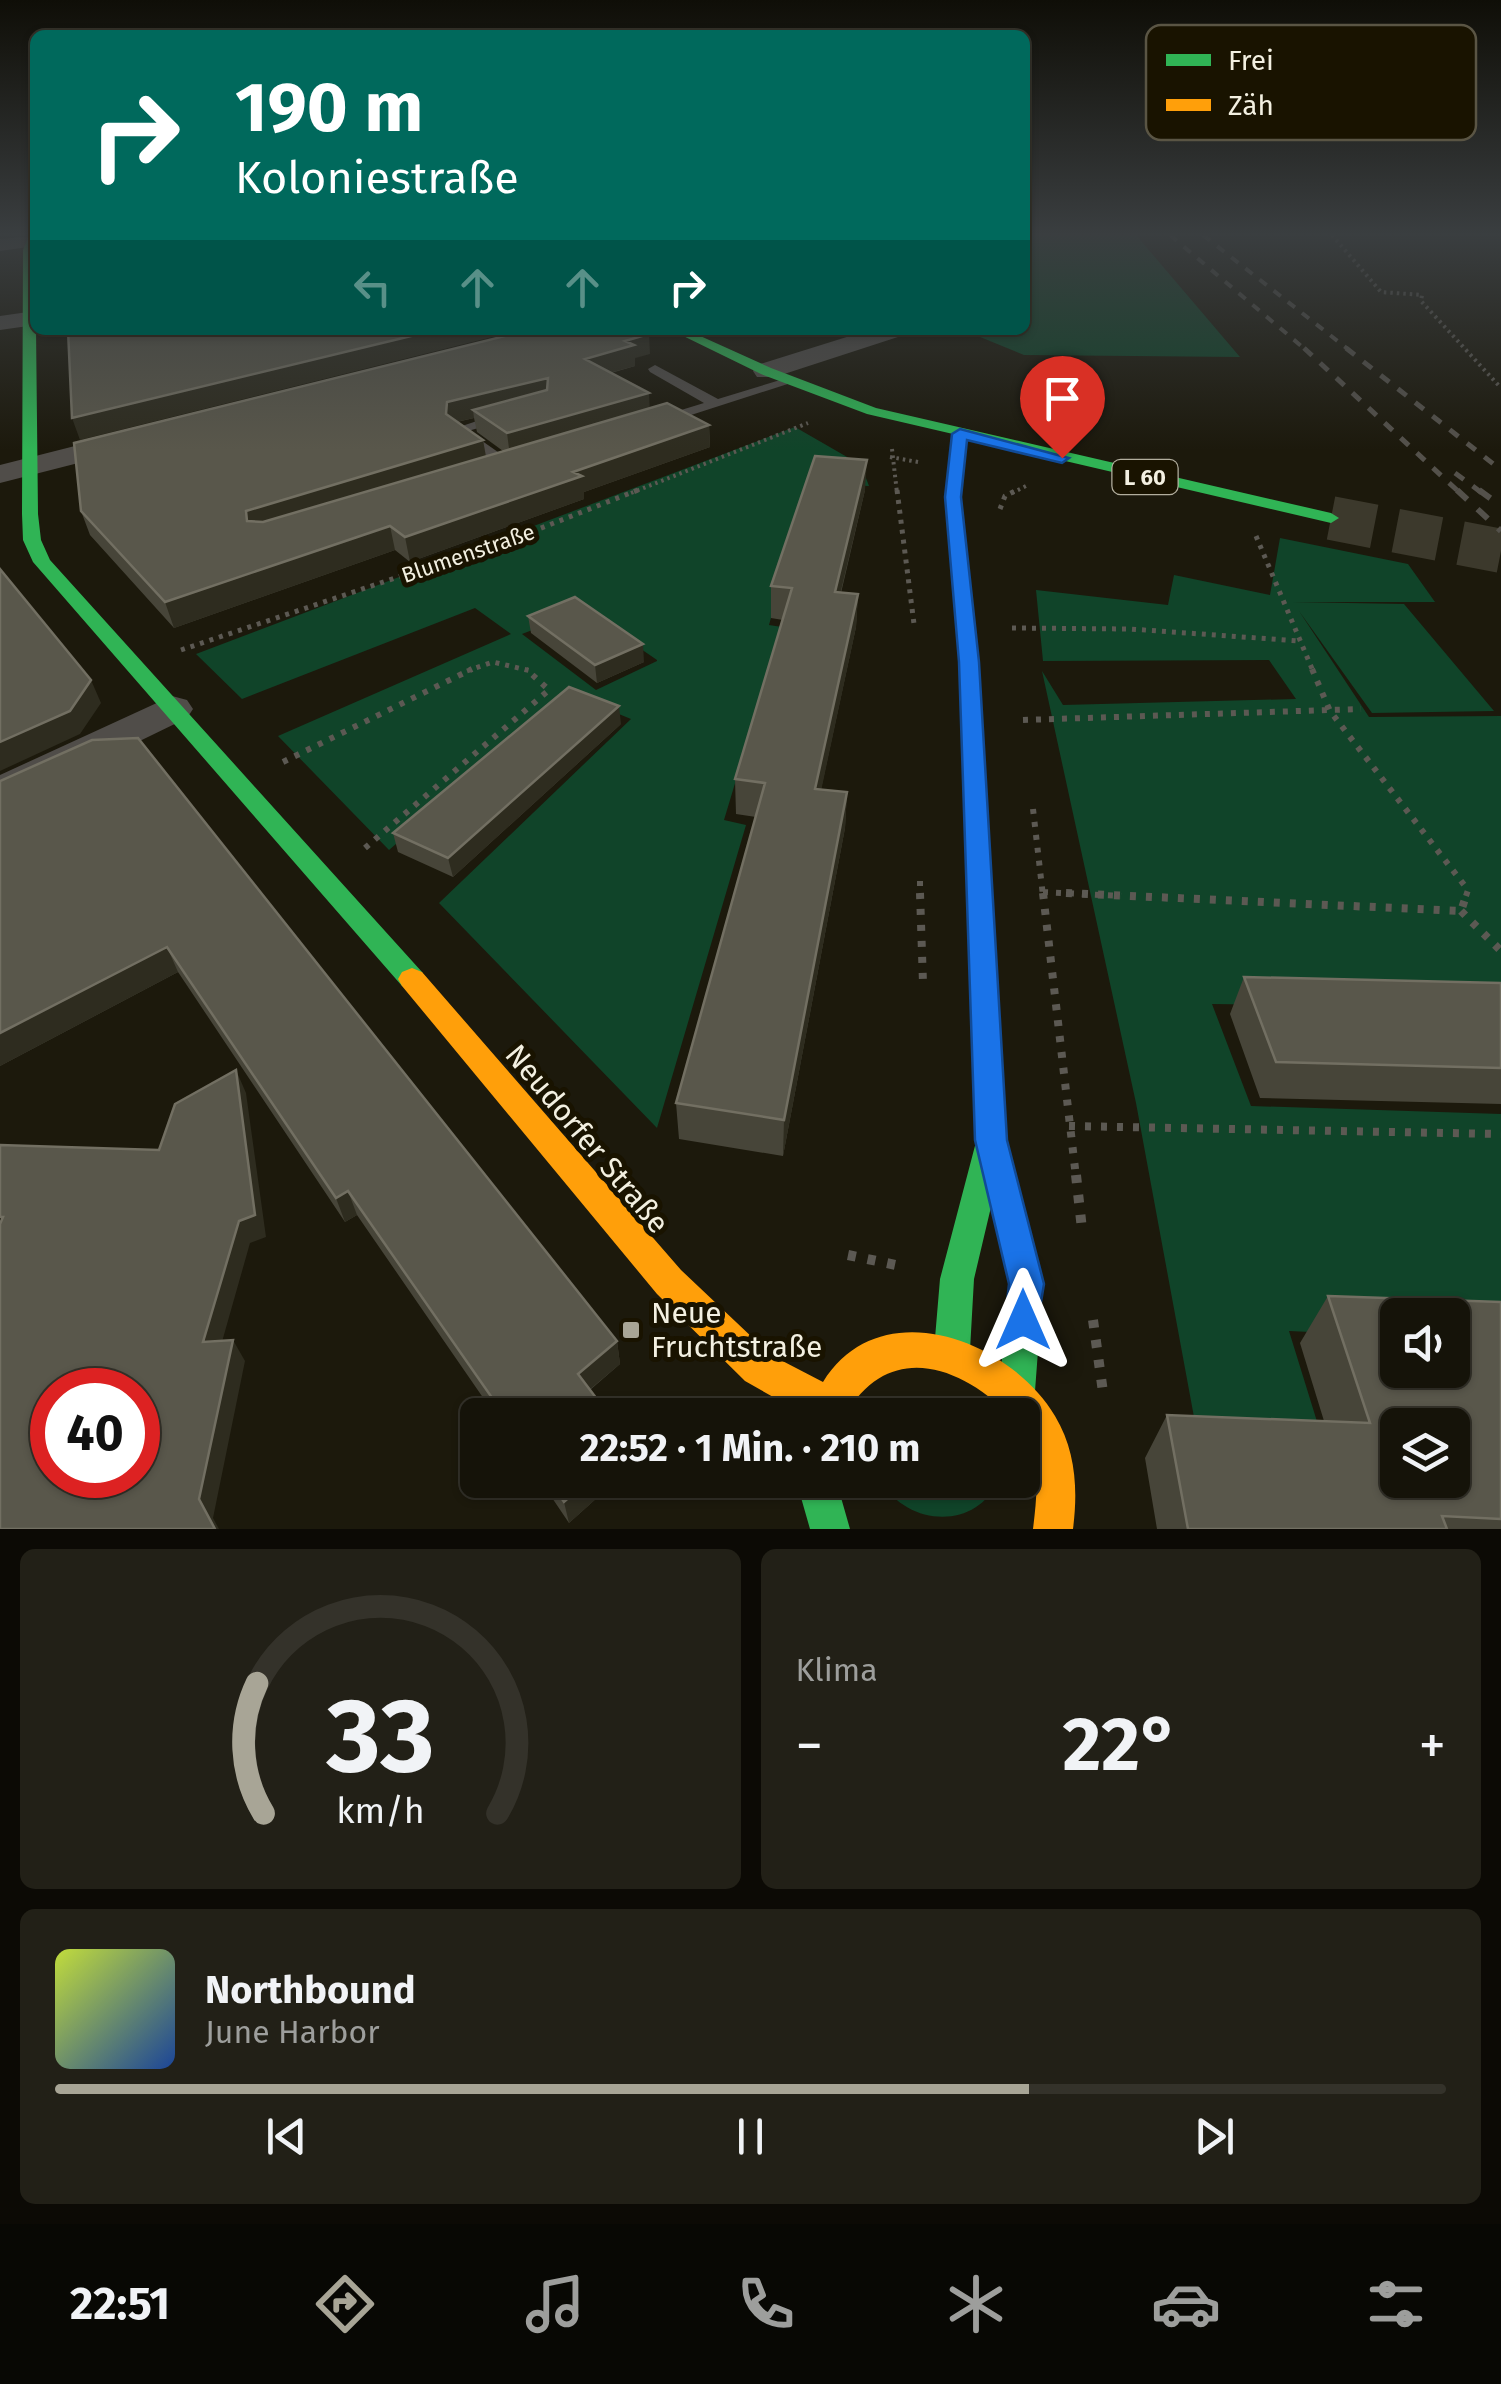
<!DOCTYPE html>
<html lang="de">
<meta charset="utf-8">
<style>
:root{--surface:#151309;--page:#222017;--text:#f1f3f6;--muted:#9d9e9c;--line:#34322a;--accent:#a8a596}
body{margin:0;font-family:"Fira Sans",sans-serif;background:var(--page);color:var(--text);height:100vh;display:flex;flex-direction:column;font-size:38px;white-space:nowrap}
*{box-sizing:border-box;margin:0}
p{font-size:32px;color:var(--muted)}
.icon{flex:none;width:55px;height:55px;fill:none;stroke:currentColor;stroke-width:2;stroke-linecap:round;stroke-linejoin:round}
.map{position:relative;height:1529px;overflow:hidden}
.panel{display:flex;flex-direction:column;gap:20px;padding:20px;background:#0c0a05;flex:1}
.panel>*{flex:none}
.guide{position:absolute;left:30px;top:30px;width:1000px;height:305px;border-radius:15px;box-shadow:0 2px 8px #0004,0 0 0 2px var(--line);background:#00695c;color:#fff;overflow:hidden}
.tools{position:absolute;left:1380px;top:1298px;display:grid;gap:20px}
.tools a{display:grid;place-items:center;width:90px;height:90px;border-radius:15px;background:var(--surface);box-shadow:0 2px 8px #0004,0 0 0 2px var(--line);font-size:50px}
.speed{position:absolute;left:30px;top:1368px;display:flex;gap:20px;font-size:50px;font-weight:700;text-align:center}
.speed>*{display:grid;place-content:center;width:130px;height:130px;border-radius:50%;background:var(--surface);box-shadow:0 2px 8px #0004,0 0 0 2px var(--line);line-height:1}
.speed .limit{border:15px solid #d22;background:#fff;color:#111}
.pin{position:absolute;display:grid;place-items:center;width:85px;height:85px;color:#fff;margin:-102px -42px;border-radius:50% 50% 50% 0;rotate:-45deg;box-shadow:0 0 10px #0007}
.pin .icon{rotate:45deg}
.me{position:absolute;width:110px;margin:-55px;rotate:0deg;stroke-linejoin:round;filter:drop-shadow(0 0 8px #0008)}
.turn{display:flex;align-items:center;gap:35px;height:210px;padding:0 40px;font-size:45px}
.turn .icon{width:130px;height:130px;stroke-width:2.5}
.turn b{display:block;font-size:70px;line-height:85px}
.lanes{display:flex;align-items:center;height:95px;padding:0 40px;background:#0003;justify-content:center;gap:50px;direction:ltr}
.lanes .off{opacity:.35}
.big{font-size:75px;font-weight:700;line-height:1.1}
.panel .tile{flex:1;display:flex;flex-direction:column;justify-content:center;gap:15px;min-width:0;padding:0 35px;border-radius:15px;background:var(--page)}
.panel .dial{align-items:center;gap:0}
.dial svg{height:260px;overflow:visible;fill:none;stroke:var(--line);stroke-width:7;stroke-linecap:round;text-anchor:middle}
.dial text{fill:var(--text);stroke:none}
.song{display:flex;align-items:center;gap:30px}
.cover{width:120px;height:120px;border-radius:15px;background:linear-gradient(135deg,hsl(70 70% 55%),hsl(220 70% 35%))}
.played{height:10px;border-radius:5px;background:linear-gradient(90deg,var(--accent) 70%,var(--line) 70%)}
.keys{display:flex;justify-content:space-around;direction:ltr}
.heat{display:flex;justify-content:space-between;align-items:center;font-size:55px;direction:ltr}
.panel .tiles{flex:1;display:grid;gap:20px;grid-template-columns:1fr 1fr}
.tile:last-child{grid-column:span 2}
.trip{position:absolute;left:460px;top:1398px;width:580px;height:100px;border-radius:15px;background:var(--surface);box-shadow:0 2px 8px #0004,0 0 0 2px var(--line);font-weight:700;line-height:100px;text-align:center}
.tabs{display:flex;height:160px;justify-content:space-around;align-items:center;background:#080804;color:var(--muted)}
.tabs .icon{width:70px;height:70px}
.tabs .current{color:var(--accent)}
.tabs b{font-size:45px;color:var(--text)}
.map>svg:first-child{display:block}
.green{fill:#104429;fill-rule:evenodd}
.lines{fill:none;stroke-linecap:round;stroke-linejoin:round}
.primary-tunnel{stroke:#3c392c;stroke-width:44;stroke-dasharray:44 22;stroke-linecap:butt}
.path-far4{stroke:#5c5953;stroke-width:4;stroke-dasharray:2.5 4;stroke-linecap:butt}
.path-far3{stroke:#5c5953;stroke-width:5;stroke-dasharray:4 6;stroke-linecap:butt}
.path-far2{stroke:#5c5953;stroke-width:6;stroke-dasharray:5 8;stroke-linecap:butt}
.path-far1{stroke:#5c5953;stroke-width:8;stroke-dasharray:6 10;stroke-linecap:butt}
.path{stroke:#5c5953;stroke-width:10;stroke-dasharray:8 12;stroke-linecap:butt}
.lane{fill:#504d49;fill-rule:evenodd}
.street{fill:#504d49;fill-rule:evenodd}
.fast{fill:#30b455;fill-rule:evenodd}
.slow{fill:#ff9f0a;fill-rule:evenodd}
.rail-far2{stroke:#54514b;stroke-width:4;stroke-dasharray:9 9;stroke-linecap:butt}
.rail-far1{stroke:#54514b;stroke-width:5;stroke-dasharray:11 11;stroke-linecap:butt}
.rail{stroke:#54514b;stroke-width:6;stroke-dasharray:14 14;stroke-linecap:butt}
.wall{fill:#474539;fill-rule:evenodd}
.shaded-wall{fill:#2e2c1f}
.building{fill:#59574b;stroke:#726f62;stroke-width:2.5;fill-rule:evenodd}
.route{fill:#1a73e8;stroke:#114b97;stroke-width:2.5}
.poi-dot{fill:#a8a596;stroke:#191300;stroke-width:4}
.labels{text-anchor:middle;stroke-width:10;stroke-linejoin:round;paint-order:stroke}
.shield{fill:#191300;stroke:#b2ae9e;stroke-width:2.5}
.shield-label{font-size:22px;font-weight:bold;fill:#f3f0e1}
.far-street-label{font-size:22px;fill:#f3f0e1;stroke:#191300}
.near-street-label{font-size:30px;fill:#f3f0e1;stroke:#191300}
.near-poi-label{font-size:30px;fill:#f3f0e1;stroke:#191300;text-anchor:start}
.key{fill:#191300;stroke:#5a5544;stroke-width:2.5}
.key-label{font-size:28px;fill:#f3f0e1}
</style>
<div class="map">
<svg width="1501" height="1529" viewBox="0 0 1501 1529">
<rect width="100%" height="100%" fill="#1c190c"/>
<!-- green -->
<path class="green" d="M1025,235H1136L1240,357L1024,355L963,330H1025Z
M795,427L861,465L869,486L808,483L769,625L782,627L724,820L746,825L657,1128L439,903L631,719L570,694L389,850L278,736L511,634L475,608L242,699L196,654ZM584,610L657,660V661L596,690L522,634Z
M1280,538L1408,564L1435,602H1293L1404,604L1494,711L1372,713L1299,611L1369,717L1501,716V1008L1212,1004L1251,1106L1501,1114V1363L1452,1315H1398L1397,1336L1289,1331L1319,1428L1194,1417L1136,1103L1042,671L1063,705L1296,699L1269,660L1043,661L1036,590L1168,605L1174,575L1270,595Z
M881,1480H997C980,1529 907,1529 881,1480Z"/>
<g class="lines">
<!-- primary-tunnel -->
<path class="primary-tunnel" d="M1331,518L1501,551"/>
<!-- path-far4 -->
<path class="path-far4" d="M1332,235L1381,292L1422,295L1421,301L1501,388
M892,449L897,493
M890,457L918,462
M631,493L808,423
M1012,493L1028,485"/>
<!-- path-far3 -->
<path class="path-far3" d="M897,490L914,624
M1000,509L1005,496L1017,490
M1256,536L1313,671
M1012,628L1130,629L1300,641
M181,650L526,534L638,490
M467,671L493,662L531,671"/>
<!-- path-far2 -->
<path class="path-far2" d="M1312,669L1330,711L1468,890L1466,896
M1023,720L1361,709
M283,762L472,669
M1033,809L1043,896
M365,848L549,690L526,669
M920,881V896
M1043,892L1121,896"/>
<!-- path-far1 -->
<path class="path-far1" d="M920,893L923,983
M1043,893L1076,1177
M1066,893L1461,911L1467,893
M1461,911L1501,951
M1069,1126L1501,1134"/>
<!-- path -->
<path class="path" d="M1076,1175L1082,1229
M848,1255L896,1265
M1093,1320L1103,1392"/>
<!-- lane -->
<path class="lane" d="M655,365L718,399L790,377L797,381L660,425L653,421L655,418L704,403L650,372L648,369Z
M501,413L506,414V420L468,431L512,462L514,465L506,470L450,430Z"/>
<!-- street -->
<path class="street" d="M35,236V246L0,251V239Z
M28,312L35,313V325L0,330V316Z
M869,330H907L904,335L775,377H757L753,371L757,365Z
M134,431L149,440L145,446L0,483V465Z
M172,696L187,700L193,709L187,718L0,809V775Z"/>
<!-- fast -->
<path class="fast" d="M29,235H35L38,514L41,540L50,560L422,972L426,979L422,986L412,990L402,986L33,562L23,540L22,514L23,250Z
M671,330H687L771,368L876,408L1331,513L1339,518L1331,523L967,438L961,497L979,662L1007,1140L1043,1284L1035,1391L1030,1404L1017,1409L1004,1404L999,1391L1009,1284L991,1207L974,1279L970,1350L965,1363L952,1368L939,1363L934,1350L940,1279L976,1142L959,662L945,497L953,434L867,414L761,374Z
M796,1480H836L850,1529H810Z"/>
<!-- slow -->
<path class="slow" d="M412,968L422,972L681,1270L771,1355L823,1382C880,1290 1010,1340 1055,1416C1076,1451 1078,1490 1073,1529H1033C1036,1504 1039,1479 1033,1454C1029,1439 1022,1432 1022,1415H1010C958,1364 889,1341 845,1415H805L745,1381L657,1294L402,986L398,979L402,972Z"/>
<!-- rail-far2 -->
<path class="rail-far2" d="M1170,235L1306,350
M1203,235L1349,350"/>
<!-- rail-far1 -->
<path class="rail-far1" d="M1304,348L1460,493
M1346,348L1501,470
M1455,473L1482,493"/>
<!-- rail -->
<path class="rail" d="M1457,490L1501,531
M1479,490L1501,506"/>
</g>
<!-- wall -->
<path class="wall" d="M650,354L635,358V366L611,373L649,408L709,425L710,447L584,492V499L410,562L395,550L174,628L90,535L81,511ZM474,418L477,432L503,451L486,456L483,440L457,422Z
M865,490L841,593L858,594L856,627L821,789L847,792L845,828L783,1156L679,1139L676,1103L756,817L736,814L735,779L783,620L771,618V586Z
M528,616L644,662L597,683L531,633Z
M621,724L453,877L398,852L393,833Z
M0,781L617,1341L620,1364L590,1390L609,1415H495L357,1215L345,1222L178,972L0,1066Z
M1244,977L1501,983V1104L1260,1098L1230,1014Z
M1328,1296L1501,1302V1529H1157L1145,1458L1167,1415L1324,1421L1300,1343Z
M540,1480H617L569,1523Z"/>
<!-- shaded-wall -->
<path class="shaded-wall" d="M436,330H520L80,440L72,418Z
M649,334L650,354L635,358V366L587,379L585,359L625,341Z
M548,378L550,399L473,410L474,418L451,423L446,414L447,402Z
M649,393L650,414L510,456L507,433Z
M709,425L710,447L584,492V499L410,562L405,537L573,472Z
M483,440L487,463L253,535L247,521L246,511Z
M867,460L865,490L833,624L835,592Z
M390,526L395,550L174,628L165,602Z
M858,594L856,627L814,824L815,789Z
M643,644L644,662L597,683L595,665Z
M91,680L101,703L80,734L0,771V742Z
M619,706L621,724L453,877L448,858Z
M847,792L845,828L783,1156L784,1120Z
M167,947L178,972L0,1066V1033Z
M236,1070L246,1093L266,1237L250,1243L216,1363L203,1342Z
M348,1191L357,1215L345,1222L336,1198Z
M233,1340L245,1361L213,1518L219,1529H215L199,1499Z
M617,1341L620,1364L582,1396L578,1374Z
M589,1480H617L569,1523L564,1502Z"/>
<!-- building -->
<path class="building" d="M68,330H436L72,418Z
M529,330H641L649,334L625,341L634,345L585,359L649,393L507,433L473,410L547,390L548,378L447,402L446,414L483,440L246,511L247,521L263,522L667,403L709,425L573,472L582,476L405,537L390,526L165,602L81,511L74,443Z
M815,456L867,460L835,592L858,594L815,789L847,792L784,1120L676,1103L765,783L735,779L792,588L771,586Z
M0,569L91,680L70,711L0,742Z
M575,597L643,644L595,665L528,616Z
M569,687L619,706L448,858L393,833Z
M138,738L617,1341L578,1374L609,1415H504L348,1191L336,1198L167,947L0,1033V781L92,740Z
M1244,977L1501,983V1068L1276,1062Z
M236,1070L255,1215L239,1221L203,1342L233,1340L199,1499L215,1529H0V1224L3,1217H0V1145L159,1150L175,1104ZM52,1390H138V1475H52Z
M1328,1296L1501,1302V1519L1442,1516L1447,1529H1188L1167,1415L1370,1423ZM1398,1315H1452V1370H1398ZM1398,1425H1452V1480H1398Z
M549,1480H589L564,1502Z"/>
<!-- sky -->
<linearGradient id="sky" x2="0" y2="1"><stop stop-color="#0f0e07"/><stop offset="0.52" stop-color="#3a3e40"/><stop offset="1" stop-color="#3a3e40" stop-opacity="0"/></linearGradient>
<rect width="1501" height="450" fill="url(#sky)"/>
<!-- route -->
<path class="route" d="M960,429L1069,458L1062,463L967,440L961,497L979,662L1007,1140L1044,1284L1036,1332L1023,1337L1011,1332L1005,1320L1009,1284L975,1140L959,662L945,497L952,434Z"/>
<!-- markers -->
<rect class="poi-dot" x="621" y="1320" width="20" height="20" rx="5"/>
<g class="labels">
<!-- shield labels -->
<rect class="shield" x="1112.5" y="460" width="65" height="34" rx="8"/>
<g class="shield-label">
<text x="1145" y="485">L 60</text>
</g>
<!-- far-street labels -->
<g class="far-street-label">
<text transform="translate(468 553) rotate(-19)" y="8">Blumenstraße</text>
</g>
<!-- near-street labels -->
<g class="near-street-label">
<text transform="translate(587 1139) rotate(50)" y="10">Neudorfer Straße</text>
</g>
<!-- near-poi labels -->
<g class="near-poi-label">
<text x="651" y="1323">Neue<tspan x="651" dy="34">Fruchtstraße</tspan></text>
</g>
</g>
<!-- legend -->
<rect x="1146" y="25" width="330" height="115" rx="15" class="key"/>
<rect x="1166" y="54" width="45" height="12" fill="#30b455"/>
<rect x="1166" y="99" width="45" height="12" fill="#ff9f0a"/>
<g class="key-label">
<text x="1228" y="70">Frei</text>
<text x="1228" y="115">Zäh</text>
</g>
</svg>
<div class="tools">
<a><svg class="icon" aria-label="sound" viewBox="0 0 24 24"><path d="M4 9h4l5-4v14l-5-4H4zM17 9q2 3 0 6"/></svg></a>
<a><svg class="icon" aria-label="layers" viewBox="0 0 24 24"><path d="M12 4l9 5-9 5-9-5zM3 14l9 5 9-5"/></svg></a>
</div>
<div class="speed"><div class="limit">40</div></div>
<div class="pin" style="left:1062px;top:458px;background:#d93025"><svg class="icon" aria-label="arrive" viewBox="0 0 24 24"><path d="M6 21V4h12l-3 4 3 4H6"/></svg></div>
<svg class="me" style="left:1023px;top:1320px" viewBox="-20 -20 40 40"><path d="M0-17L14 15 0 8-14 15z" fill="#1a73e8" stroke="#fff" stroke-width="4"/></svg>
<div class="trip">22:52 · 1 Min. · 210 m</div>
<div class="guide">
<div class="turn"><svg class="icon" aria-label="right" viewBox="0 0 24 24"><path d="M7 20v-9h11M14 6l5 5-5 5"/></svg><div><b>190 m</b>Koloniestraße</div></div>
<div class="lanes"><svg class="icon off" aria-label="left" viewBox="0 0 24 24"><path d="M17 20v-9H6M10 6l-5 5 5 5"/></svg><svg class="icon off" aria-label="ahead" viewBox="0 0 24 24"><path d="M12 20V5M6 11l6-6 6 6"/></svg><svg class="icon off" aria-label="ahead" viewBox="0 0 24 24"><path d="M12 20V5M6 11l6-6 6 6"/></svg><svg class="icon" aria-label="right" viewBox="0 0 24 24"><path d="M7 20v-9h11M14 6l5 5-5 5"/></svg></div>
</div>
</div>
<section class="panel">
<div class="tiles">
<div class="tile dial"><svg viewBox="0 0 100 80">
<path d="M14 69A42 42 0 1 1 86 69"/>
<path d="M14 69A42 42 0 0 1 12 29" stroke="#a8a596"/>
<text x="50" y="56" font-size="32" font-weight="700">33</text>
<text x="50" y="72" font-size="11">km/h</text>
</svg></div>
<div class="tile"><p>Klima</p>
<div class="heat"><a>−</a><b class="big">22°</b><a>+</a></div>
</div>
<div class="tile">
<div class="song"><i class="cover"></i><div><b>Northbound</b><p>June Harbor</p></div></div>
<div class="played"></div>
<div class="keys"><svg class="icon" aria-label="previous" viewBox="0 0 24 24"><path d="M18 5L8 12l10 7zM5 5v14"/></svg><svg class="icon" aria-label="pause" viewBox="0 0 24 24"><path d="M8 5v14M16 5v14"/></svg><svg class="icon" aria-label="next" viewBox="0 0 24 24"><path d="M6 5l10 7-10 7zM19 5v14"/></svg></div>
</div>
</div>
</section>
<nav class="tabs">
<b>22:51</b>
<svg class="icon current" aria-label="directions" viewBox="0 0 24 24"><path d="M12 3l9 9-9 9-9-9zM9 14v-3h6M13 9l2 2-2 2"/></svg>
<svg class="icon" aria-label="music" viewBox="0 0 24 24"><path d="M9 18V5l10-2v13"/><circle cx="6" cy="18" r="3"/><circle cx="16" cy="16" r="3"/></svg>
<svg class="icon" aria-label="phone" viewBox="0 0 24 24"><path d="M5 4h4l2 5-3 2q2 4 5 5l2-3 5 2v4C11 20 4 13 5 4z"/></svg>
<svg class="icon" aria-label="climate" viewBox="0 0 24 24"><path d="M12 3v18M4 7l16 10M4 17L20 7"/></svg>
<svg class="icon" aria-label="car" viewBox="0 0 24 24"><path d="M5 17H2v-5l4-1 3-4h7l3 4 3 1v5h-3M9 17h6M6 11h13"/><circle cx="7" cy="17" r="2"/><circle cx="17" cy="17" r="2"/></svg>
<svg class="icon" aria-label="filters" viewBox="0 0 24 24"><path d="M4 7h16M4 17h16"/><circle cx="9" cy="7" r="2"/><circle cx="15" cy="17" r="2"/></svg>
</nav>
